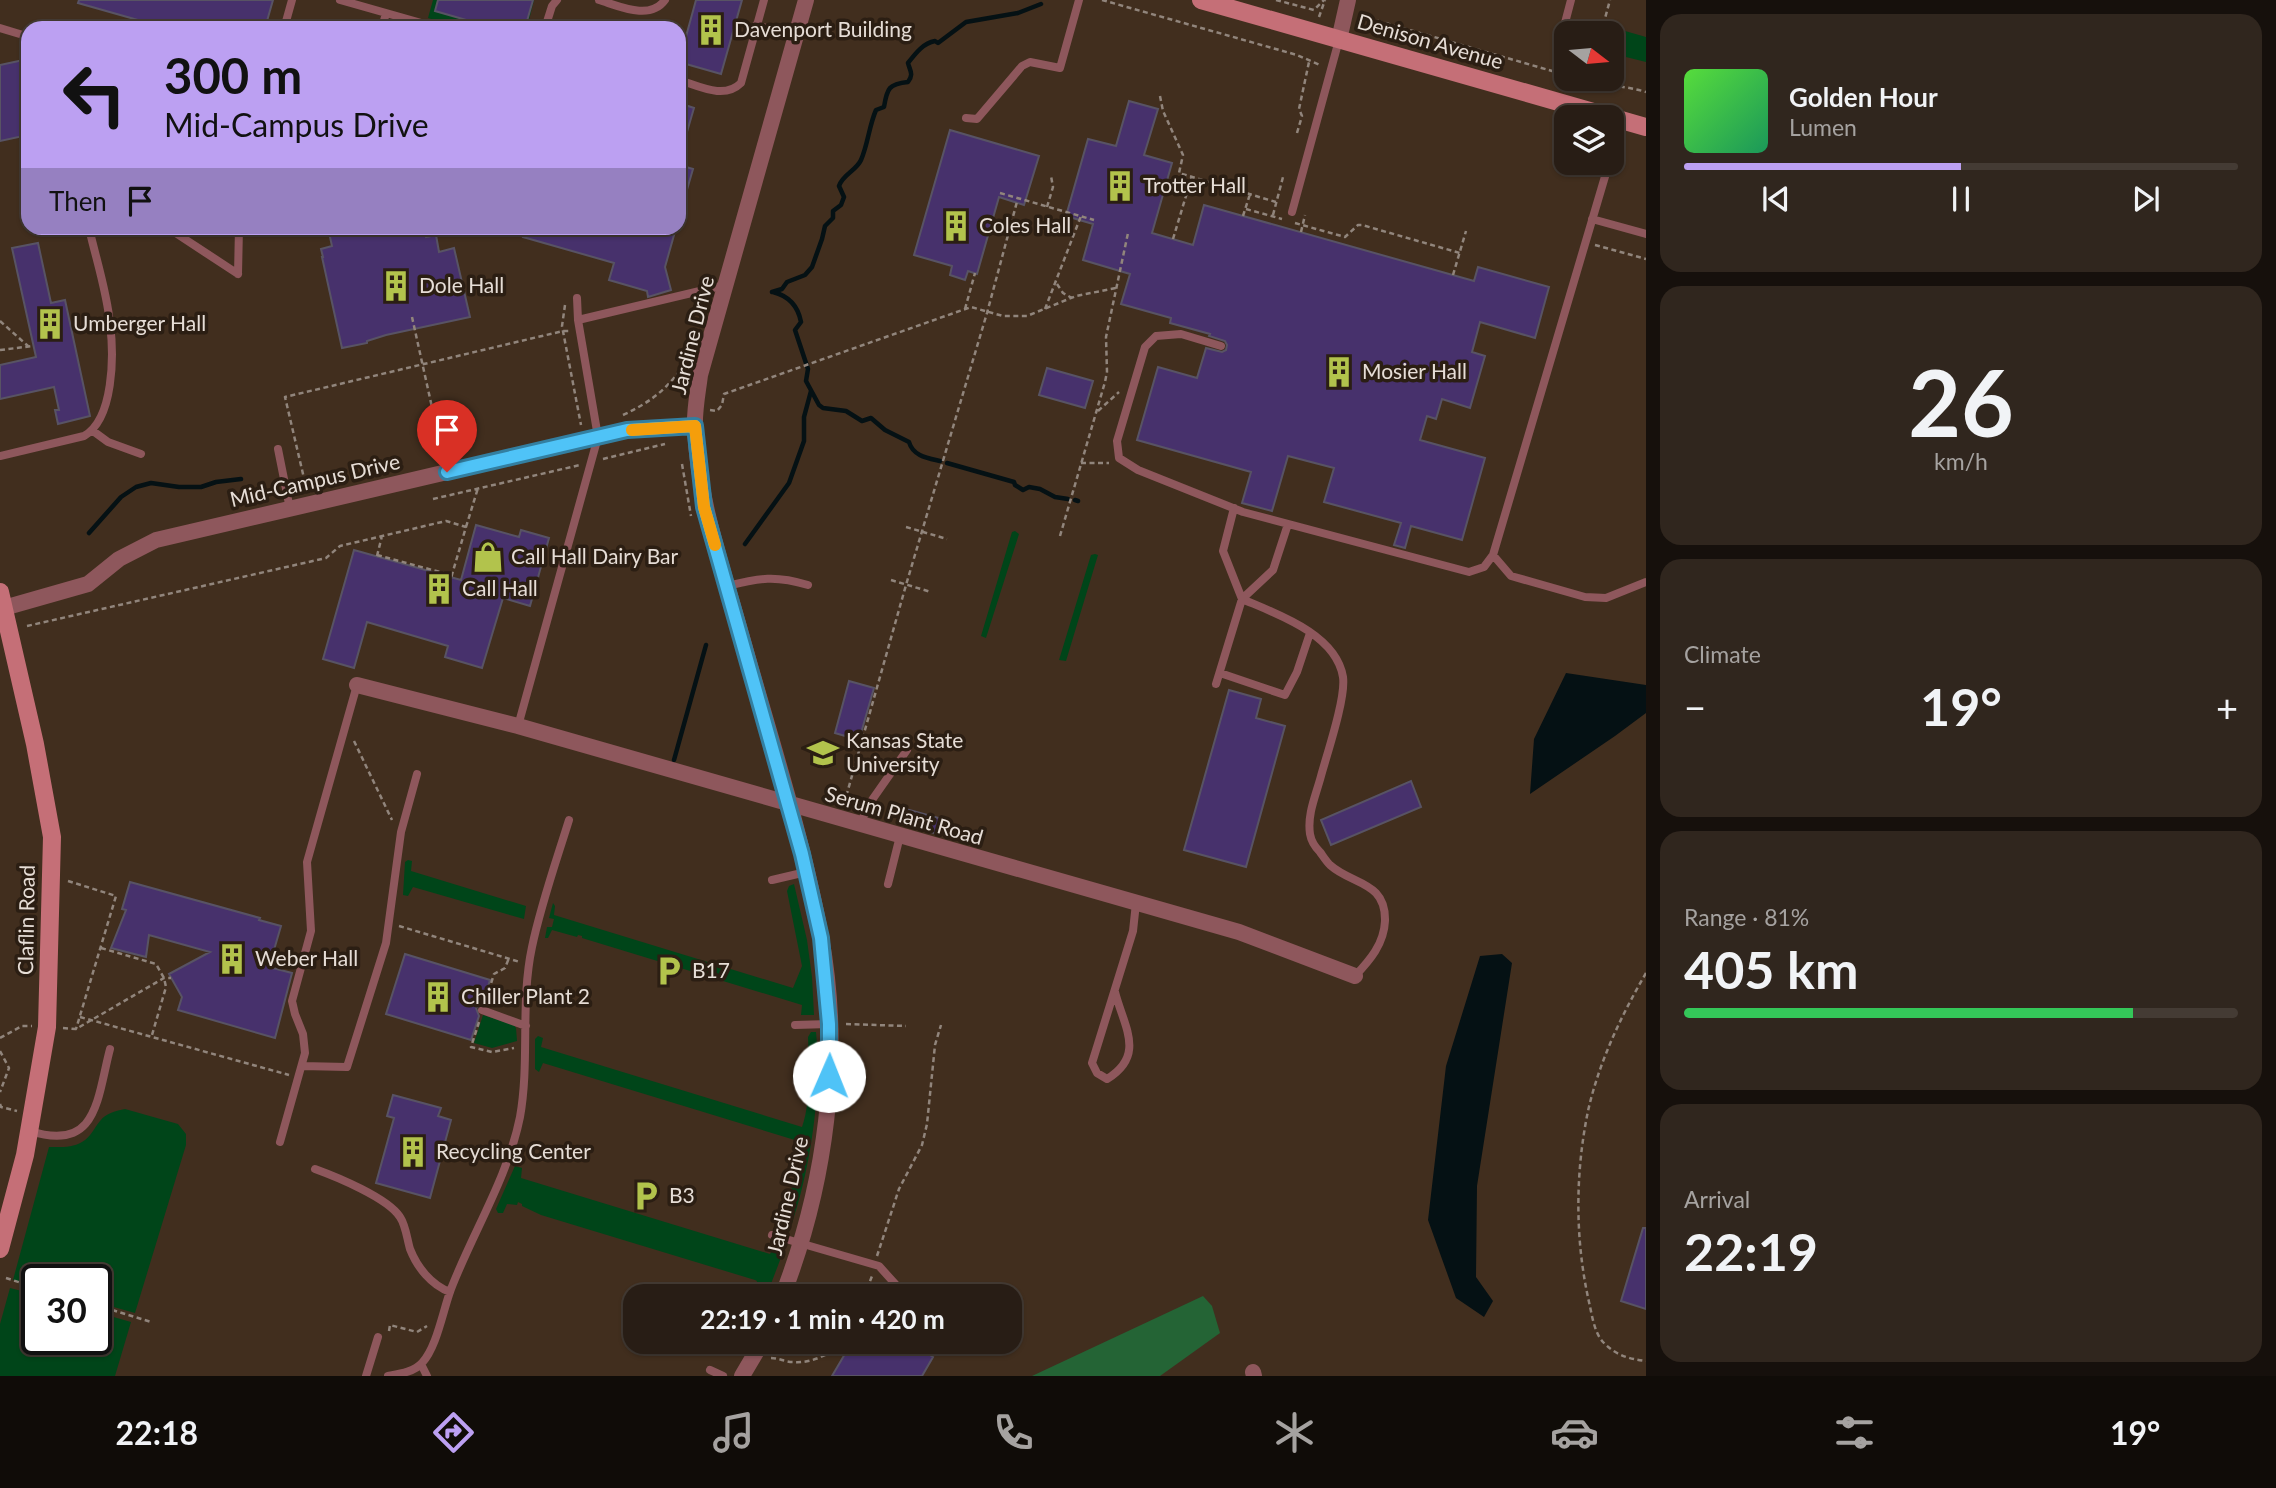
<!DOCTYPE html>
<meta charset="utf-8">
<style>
:root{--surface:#281d15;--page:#30261e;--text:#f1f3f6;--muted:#a5a2a0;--line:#443b34;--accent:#bca0f2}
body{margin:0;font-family:Lato,sans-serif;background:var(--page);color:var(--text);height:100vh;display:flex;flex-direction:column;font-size:26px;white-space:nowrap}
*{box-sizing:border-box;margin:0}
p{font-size:23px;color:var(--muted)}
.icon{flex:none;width:38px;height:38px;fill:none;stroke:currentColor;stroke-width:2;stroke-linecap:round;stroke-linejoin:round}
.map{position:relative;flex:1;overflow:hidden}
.panel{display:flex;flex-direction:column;gap:14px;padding:14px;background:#16100c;width:630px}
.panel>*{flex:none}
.hud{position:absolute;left:21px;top:21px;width:665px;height:214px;border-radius:21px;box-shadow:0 2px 5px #0004,0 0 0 2px var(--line);background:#bca0f2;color:#111;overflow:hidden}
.needle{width:46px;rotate:106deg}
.buttons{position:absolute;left:1554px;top:21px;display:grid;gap:14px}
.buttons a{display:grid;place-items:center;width:70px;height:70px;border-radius:14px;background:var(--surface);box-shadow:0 2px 5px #0004,0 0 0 2px var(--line);font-size:35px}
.speed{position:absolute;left:21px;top:1264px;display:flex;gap:14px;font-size:35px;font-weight:700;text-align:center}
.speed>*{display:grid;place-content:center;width:91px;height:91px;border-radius:50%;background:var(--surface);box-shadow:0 2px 5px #0004,0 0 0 2px var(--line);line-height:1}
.speed .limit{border:4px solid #111;border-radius:10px;background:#fff;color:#111}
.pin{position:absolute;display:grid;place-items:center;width:60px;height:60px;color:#fff;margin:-72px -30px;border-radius:50% 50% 50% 0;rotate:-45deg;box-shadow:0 0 7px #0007}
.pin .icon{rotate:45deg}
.me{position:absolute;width:77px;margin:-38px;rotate:1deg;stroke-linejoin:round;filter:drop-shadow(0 0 5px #0008)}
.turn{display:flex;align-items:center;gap:24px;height:147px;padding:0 28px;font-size:32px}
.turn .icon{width:91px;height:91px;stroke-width:2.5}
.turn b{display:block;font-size:49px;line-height:60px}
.then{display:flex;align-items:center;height:66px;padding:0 28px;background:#0003;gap:14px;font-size:26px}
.big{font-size:52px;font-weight:700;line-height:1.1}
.panel .tile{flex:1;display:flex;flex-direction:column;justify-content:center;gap:10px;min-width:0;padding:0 24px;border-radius:21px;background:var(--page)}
.panel .dial{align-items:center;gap:0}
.dial b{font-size:91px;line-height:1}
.song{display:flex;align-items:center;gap:21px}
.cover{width:84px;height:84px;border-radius:10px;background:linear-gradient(135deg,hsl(110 70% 55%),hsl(150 70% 35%))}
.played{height:7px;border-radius:4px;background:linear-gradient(90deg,var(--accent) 50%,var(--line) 50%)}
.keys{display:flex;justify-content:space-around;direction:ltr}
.heat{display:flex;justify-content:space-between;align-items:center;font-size:38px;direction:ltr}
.charge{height:10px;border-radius:5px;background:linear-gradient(90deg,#34c759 81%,var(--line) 0)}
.trip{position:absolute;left:623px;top:1284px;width:399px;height:70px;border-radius:21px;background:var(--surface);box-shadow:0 2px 5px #0004,0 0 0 2px var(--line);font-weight:700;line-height:70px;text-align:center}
.tab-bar{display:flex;height:112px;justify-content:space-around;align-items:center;background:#100c08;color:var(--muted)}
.tab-bar .icon{width:49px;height:49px}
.tab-bar .on{color:var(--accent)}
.tab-bar b{font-size:32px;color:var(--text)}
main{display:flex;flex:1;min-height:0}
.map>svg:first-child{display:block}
.built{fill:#412e1e;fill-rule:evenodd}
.green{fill:#004519}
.forest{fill:#246435}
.water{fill:#051114}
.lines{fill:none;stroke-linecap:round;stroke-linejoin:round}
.stream{stroke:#051114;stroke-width:4.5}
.building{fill:#47316c;stroke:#585364;stroke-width:2}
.path{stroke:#91857c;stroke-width:2.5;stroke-dasharray:5 3.5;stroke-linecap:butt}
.lane{stroke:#8e575c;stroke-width:8}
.street{stroke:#8e575c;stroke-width:16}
.secondary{stroke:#c56f77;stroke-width:18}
.route-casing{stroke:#337fa1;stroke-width:18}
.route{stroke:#4fc3f7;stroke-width:12}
.slow{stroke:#f59e0b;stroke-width:12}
.labels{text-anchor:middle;stroke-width:7;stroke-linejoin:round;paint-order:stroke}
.poi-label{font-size:21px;fill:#e6ddd6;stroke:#2b1e13;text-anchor:start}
.street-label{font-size:21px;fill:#e6ddd6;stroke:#2b1e13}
</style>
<main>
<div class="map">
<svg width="1646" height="1376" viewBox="0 0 1646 1376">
<rect width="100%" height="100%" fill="#35271c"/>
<!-- built -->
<path class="built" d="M0,0H1646V1376H0ZM28,28H679V228H28ZM1566,33H1612V79H1566ZM1566,117H1612V163H1566ZM37,1279H96V1339H37ZM635,1297H1010V1342H635Z"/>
<!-- green -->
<path class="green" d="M433,0H534L527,28H463L428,18Z
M1625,31L1646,37V62L1618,55Z
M1015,531L1019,534L986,638L981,636L1012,532Z
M1095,554L1098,555L1066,661L1059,660L1091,555Z
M408,860L412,861L411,871L526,906L524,919L413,887L408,896L403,895L405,862Z
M794,884L807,940L812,977L814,1015H801L802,1005L582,938V936L578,935L577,937L552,930L548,938H545L547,927H552L554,919L549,918L553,903L555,906L554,915L793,988L802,966L787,891L789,886Z
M483,1015L514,1025L516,1028L517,1041L492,1048L474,1043Z
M811,1032H816C822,1094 810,1173 789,1232L785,1229L783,1223L800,1155L797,1150L798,1141L543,1063L539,1072L535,1069V1039L538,1036L543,1038L541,1047L802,1127C811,1102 809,1063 808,1037Z
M125,1109L178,1124L186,1134V1145L135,1313L96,1302V1279H37V1286L13,1280L49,1147C60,1147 72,1148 82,1142C91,1137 94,1128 100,1121C106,1113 116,1111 125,1109Z
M515,1166L522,1168L521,1178L770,1254L775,1245L785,1247L766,1297H757L759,1293L755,1290L757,1281L755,1280L541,1215L522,1206V1204L518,1202L517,1205L507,1204L503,1213H498L496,1209Z
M10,1288L37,1295V1339H96V1312L131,1322L115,1376H0V1324Z"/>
<!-- forest -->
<path class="forest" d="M1203,1296L1212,1306L1220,1333L1160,1376H1032Z"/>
<!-- water -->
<path class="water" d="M1566,673L1646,685V713L1615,736L1530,794L1534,739Z
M1502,954L1512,963L1477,1186L1476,1277L1493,1301L1484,1317L1456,1298L1428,1220L1446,1066L1480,956Z"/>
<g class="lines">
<!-- stream -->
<path class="stream" d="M772,292L782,289L787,282L805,275L812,267L822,239L825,226L833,218V211L841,205L844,197L839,186C843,174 856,171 861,160C868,144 869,126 876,110L884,107C887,88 889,84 908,82C914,74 910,71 908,63C915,54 923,43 935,41L938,43L966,22L1018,13L1041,4
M773,292C789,296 798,306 801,322L795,330L808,369L806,381L819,405L823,408L846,411L862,421L871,418L885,430L909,442C913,456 927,458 940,461
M947,463L1014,482L1015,485L1023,490L1029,487L1040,489L1055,497L1068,499
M1075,500L1078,501
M89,533L121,497L136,487L151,483L179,487H201L216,482L241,479
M745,544L789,483L804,441V417L811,391
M674,760L706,645"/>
</g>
<!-- building -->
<path class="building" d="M79,0H273L265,28H166L78,3Z
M438,0H533L525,28L509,25L508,28H494L435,11Z
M696,0H742L721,74L679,62Z
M28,59V135L0,141V65Z
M1129,101L1158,109L1144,155L1172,163L1152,233L1193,245L1204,205L1474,281L1478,267L1549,287L1535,338L1480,322L1472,352L1485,356L1470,408L1442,399L1436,419L1427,416L1420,440L1485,458L1462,540L1411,526L1405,548L1394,545L1401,523L1324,502L1334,468L1288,456L1272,511L1242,503L1251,472L1137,440L1158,367L1197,378L1206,348L1222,352L1226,350L1227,345L1225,341L1209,336L1210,334L1170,323L1171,318L1121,304L1130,274L1083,260L1093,224L1066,216L1088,139L1116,146Z
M679,103L694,108L682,149L679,148Z
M950,130L1039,156L1024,205L999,197L977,274L968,271L965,280L950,275L952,266L914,255Z
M679,165L693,169L682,207L679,206Z
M328,228H423L426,237L436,235L439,252L454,248L470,317L386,335L367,341V343L342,348L322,257H323L321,249L332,246Z
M526,228H676L665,267L671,290L648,297L647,291L609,280L614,263L523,237Z
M38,243L51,303L65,300L90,416L58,424L55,410H59L54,387L0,399V365L36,357L12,248Z
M1047,368L1093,381L1085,408L1039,395Z
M476,525L519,537L521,530L549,538L530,606L503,598L482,668L445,657L448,646L367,622L354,668L323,659L354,550L461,580Z
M849,681L874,688L859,740L835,733Z
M1229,690L1261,699L1256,718L1285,726L1246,867L1184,850Z
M1411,781L1421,807L1331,845L1321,820Z
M902,808L942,819L938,834L898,823Z
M130,882L260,918L259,920L281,926L269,967L292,973L275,1038L178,1010L182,997L169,974L210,952L149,935L146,957L111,948L126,910L122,909Z
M405,954L490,980L483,1004L476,1008L479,1016L471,1040L386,1014Z
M393,1095L441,1108L438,1116L451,1120L430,1198L376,1183L394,1118L387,1116Z
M1643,1228H1646V1309L1621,1301Z
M852,1342H909L933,1357L922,1376H832Z"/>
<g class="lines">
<!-- path -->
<path class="path" d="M1102,0L1297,55L1320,65
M1276,0L1314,10L1324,0
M1361,16L1566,75
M1319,17L1325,0
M1601,33L1610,0
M1612,78L1614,86
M1578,79C1602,86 1623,85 1646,92
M1160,96L1163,111L1183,155L1179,173L1276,202
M1297,133L1302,116L1299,109L1309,62
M1000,193L1094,220
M1047,207L1053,187L1051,176
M1246,209L1282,219
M1273,215L1283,177
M1243,216L1250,194
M1295,223L1345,237L1358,225H1362L1460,253
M1301,232L1305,215
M1173,239L1192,176
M1595,245L1646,259
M1453,275L1466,231
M1057,284L1063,293L1072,298
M565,305L562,326L581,425
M965,309L975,273
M1045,309L1081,216
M412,317L443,457
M0,321L28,346
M0,350L33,346
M710,410L717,411L722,405L724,394L971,307L1003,316H1027L1076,296L1116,288
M1098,411L1119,392
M623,415C653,401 668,388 687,361
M603,459L665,444
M1081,463H1109
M682,464L691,516
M307,491L285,397L563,331H570
M433,499L580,465
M466,527L478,488
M906,527L947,539
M1060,536L1105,382L1107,372L1106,337L1128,233
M377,555L451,575
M377,556L382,536
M891,580L931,592
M27,626L326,558L340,546L446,521L466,527L451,578
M354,741L392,820
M844,804L906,585L987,313L1018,198
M68,881L116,896L76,1029
M399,926L520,962
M101,948L156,964L164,978L166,987L152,1035
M1646,973C1621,1016 1599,1062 1588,1111C1575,1174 1575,1240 1589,1302C1592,1315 1594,1332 1603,1342C1615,1355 1629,1359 1646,1361
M486,999L494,974L505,968L509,958
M80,1017L289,1075
M479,1022L471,1047L492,1052L514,1048
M846,1024L906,1026
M63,1028L76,1029L164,978H171
M0,1038L22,1026H32
M0,1051L9,1068L0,1092
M0,1104L1,1107L17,1111
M877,1256L899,1189L922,1145L927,1124L935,1045L941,1025
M6,1278L37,1288
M864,1297L872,1276
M96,1305L151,1322
M389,1331L390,1325L417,1332L427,1326
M771,1358C779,1358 785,1362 793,1362C812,1364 831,1353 846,1342"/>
<!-- lane -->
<path class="lane" d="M292,0L285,25L294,28
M340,0L439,28
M599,0C619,6 650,21 665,0
M756,25L796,37
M0,28L23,35L28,34
M85,28H90
M382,28L386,13
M545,28L552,6L557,0
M1561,38L1571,0
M679,80C699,86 724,100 741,83L764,0
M966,118L977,119L1022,66L1030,62L1060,68L1079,0
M1612,153L1621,120
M1292,212L1339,40
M1592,219L1646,234
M168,228L238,274
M238,274L239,228
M578,320L725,285
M1221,346L1181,334L1156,336L1145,347L1117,441L1119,458L1138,470L1243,512L1469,572L1484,567L1493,555L1609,163
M93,431L108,442L141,454
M278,449L290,509
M0,456L84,436C114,419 114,355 110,324C107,292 96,259 89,228
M1234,508L1223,551L1242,599C1277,614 1336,634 1343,677C1346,698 1327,754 1321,776C1316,795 1307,814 1310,834C1311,840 1315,847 1320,852C1323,856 1326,861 1330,865C1352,885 1386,881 1385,921C1384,944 1370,960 1355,976
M1493,555L1511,576L1585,597L1606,598L1646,582
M727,586C760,578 775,575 808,585
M1220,673L1285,695L1297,672L1310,633
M1216,684L1242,599L1273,570L1288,524
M518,726L598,437L578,320L577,298
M859,825L872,800L907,750
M772,880L806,872
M888,884L900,836
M1115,992C1124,1027 1146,1055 1107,1079L1097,1073L1092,1063L1133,931L1136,903
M482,1010L526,1026
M795,1025L829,1024
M302,1066L347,1067L386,943L401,832L417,774
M30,1131C98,1153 97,1098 110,1049
M280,1142L305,1053L303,1034L295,1014L292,1001L311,931L307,862L357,685
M315,1169C337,1177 388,1198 400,1217C406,1226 407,1239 410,1249C417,1267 431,1285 450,1292
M772,1235L879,1266L907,1297
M421,1364L427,1376
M710,1370L723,1376
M366,1376L378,1337
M388,1376C399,1374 414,1372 422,1363C437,1347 443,1310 451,1289C473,1232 508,1177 520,1117C530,1061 520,1003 532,947C541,904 556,862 569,820"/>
<!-- street -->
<path class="street" d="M1339,40L1348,0
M0,609L88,584L119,559L156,540L627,430L695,426
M357,685L518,726L1239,932L1355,976
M782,1297C826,1184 843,1057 821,937C802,835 769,734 741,634C722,566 698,499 695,428C694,411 698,392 700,375L806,0
M1253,1372L1254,1376
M742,1376L762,1342"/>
<!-- secondary -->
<path class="secondary" d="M1201,0L1646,127
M0,592L35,744L52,837L47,1027L25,1155L0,1249"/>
</g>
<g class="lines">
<defs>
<path id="route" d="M447,472L627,430L695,426L704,507L802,854L821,938L829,1024V1076"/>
</defs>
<!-- route casing -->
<use href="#route" class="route-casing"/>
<!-- route -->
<use href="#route" class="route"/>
<!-- slow -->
<path class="slow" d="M632,430L695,426L704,507L715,545"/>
</g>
<!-- icons -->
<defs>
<symbol id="building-bare" viewBox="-9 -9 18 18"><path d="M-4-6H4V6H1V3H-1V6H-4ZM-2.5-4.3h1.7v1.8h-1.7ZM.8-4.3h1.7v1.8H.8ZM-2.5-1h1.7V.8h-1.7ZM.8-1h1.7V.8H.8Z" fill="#b2c34c" stroke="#2b1e13" stroke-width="2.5" paint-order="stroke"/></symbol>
<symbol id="shop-bare" viewBox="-9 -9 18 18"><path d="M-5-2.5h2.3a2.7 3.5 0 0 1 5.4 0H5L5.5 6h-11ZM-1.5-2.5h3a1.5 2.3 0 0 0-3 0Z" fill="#b2c34c" stroke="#2b1e13" stroke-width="2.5" paint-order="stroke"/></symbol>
<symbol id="university-bare" viewBox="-9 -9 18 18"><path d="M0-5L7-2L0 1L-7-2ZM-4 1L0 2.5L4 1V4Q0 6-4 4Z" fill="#b2c34c" stroke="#2b1e13" stroke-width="2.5" paint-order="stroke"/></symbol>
<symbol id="parking-bare" viewBox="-9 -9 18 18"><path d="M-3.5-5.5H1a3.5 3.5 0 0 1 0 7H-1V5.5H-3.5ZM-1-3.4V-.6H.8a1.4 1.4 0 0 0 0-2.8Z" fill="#b2c34c" stroke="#2b1e13" stroke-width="2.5" paint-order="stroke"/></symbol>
</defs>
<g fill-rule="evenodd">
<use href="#building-bare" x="689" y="8" width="44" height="44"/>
<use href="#building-bare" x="1098" y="164" width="44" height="44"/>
<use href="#building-bare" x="934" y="204" width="44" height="44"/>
<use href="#building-bare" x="374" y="264" width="44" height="44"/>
<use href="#building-bare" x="28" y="302" width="44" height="44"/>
<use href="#building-bare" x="1317" y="350" width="44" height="44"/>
<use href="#shop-bare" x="466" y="535" width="44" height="44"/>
<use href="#building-bare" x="417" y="567" width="44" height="44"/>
<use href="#university-bare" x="801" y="731" width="44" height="44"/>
<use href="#building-bare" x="210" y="937" width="44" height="44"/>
<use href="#parking-bare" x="647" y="949" width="44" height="44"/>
<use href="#building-bare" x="416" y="975" width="44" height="44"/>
<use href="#building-bare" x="391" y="1130" width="44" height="44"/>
<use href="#parking-bare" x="624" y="1174" width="44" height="44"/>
</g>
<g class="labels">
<!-- poi labels -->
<g class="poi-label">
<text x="734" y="37">Davenport Building</text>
<text x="1143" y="193">Trotter Hall</text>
<text x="979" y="233">Coles Hall</text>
<text x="419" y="293">Dole Hall</text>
<text x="73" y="331">Umberger Hall</text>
<text x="1362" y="379">Mosier Hall</text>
<text x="511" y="564">Call Hall Dairy Bar</text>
<text x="462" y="596">Call Hall</text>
<text x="846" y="748">Kansas State<tspan x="846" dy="24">University</tspan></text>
<text x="255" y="966">Weber Hall</text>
<text x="692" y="978">B17</text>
<text x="461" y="1004">Chiller Plant 2</text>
<text x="436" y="1159">Recycling Center</text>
<text x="669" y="1203">B3</text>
</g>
<!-- street labels -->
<g class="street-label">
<text transform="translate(1430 42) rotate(16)" y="7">Denison Avenue</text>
<text transform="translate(693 335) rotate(-76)" y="7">Jardine Drive</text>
<text transform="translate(315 481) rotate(-13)" y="7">Mid-Campus Drive</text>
<text transform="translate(904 816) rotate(16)" y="7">Serum Plant Road</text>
<text transform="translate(27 920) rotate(-89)" y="7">Claflin Road</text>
<text transform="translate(788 1196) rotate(-77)" y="7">Jardine Drive</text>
</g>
</g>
</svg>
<div class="buttons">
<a><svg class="needle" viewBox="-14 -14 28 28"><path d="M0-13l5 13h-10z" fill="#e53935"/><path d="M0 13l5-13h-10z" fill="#a5a2a0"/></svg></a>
<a><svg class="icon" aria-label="layers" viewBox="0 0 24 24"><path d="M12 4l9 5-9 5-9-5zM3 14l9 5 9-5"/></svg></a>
</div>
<div class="speed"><div class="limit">30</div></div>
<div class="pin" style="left:447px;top:472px;background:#d93025"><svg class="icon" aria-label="arrive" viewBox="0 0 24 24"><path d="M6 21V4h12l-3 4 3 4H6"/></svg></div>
<svg class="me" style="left:829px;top:1076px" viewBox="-20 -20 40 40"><circle r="19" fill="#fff"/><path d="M0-13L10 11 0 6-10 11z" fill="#4fc3f7"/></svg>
<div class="trip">22:19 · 1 min · 420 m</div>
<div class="hud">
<div class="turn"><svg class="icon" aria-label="left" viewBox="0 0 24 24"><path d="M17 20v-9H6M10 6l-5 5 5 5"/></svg><div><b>300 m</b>Mid-Campus Drive</div></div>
<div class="then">Then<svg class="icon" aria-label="arrive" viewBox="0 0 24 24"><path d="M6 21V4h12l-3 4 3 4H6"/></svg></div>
</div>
</div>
<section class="panel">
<div class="tile">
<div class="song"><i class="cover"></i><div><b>Golden Hour</b><p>Lumen</p></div></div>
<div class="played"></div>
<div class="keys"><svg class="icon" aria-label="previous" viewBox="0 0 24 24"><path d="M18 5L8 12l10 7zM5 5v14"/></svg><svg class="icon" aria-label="pause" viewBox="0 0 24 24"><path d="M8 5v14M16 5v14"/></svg><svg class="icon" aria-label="next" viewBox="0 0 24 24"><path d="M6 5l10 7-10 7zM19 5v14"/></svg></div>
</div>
<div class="tile dial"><b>26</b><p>km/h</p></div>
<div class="tile"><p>Climate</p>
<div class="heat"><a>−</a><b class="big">19°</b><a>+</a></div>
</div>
<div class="tile"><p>Range · 81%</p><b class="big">405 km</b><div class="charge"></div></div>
<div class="tile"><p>Arrival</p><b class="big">22:19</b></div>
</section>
</main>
<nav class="tab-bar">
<b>22:18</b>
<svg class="icon on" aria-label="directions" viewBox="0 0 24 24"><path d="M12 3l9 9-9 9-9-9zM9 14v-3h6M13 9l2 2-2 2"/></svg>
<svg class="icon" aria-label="music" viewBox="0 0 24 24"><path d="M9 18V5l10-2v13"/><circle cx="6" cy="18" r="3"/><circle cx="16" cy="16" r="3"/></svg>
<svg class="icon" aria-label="phone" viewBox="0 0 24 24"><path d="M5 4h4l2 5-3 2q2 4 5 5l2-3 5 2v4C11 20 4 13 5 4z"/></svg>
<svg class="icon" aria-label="climate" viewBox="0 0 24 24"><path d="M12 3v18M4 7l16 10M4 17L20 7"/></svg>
<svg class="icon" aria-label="car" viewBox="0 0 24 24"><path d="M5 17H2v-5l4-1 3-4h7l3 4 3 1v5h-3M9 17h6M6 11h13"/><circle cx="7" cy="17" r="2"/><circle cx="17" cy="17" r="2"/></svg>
<svg class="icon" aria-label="filters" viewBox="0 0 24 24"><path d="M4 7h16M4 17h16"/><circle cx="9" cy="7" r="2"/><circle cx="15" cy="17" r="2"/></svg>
<b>19°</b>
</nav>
